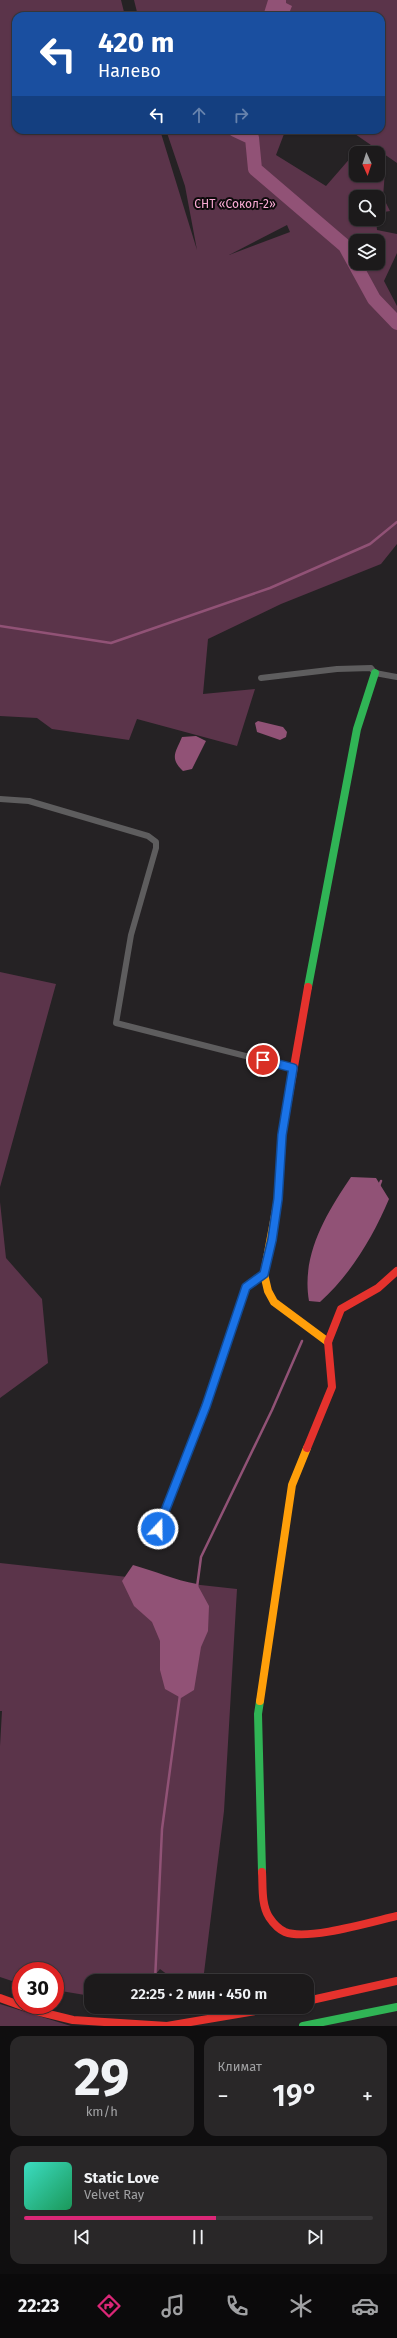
<!DOCTYPE html>
<html lang="ru">
<meta charset="utf-8">
<style>
:root{--surface:#1c1a1b;--page:#292728;--text:#f1f3f6;--muted:#a0a1a3;--line:#3a383a;--accent:#db2777}
body{margin:0;font-family:"Fira Sans",sans-serif;background:var(--page);color:var(--text);height:100vh;display:flex;flex-direction:column;font-size:15px;white-space:nowrap}
*{box-sizing:border-box;margin:0}
p{font-size:13px;color:var(--muted)}
.icon{flex:none;width:22px;height:22px;fill:none;stroke:currentColor;stroke-width:2;stroke-linecap:round;stroke-linejoin:round}
.map{position:relative;height:2026px;overflow:hidden}
.panel{display:flex;flex-direction:column;gap:10px;padding:10px;background:#0f0e0f;flex:1}
.panel>*{flex:none}
.guide{position:absolute;left:12px;top:12px;width:373px;height:122px;border-radius:12px;box-shadow:0 1px 3px #0004,0 0 0 1px var(--line);background:#1a4fa0;color:#fff;overflow:hidden}
.needle{width:26px;rotate:177deg}
.buttons{position:absolute;left:349px;top:146px;display:grid;gap:8px}
.buttons a{display:grid;place-items:center;width:36px;height:36px;border-radius:8px;background:var(--surface);box-shadow:0 1px 3px #0004,0 0 0 1px var(--line);font-size:20px}
.speed{position:absolute;left:12px;top:1962px;display:flex;gap:8px;font-size:20px;font-weight:700;text-align:center}
.speed>*{display:grid;place-content:center;width:52px;height:52px;border-radius:50%;background:var(--surface);box-shadow:0 1px 3px #0004,0 0 0 1px var(--line);line-height:1}
.speed .limit{border:6px solid #d22;background:#fff;color:#111}
.pin{position:absolute;display:grid;place-items:center;width:34px;height:34px;color:#fff;margin:-17px;border:2px solid #fff;border-radius:50%;box-shadow:0 1px 4px #0007}
.me{position:absolute;width:44px;margin:-22px;rotate:21deg;stroke-linejoin:round;filter:drop-shadow(0 0 3px #0008)}
.turn{display:flex;align-items:center;gap:14px;height:84px;padding:0 20px;font-size:18px}
.turn .icon{width:52px;height:52px;stroke-width:2.5}
.turn b{display:block;font-size:28px;line-height:34px}
.lanes{display:flex;align-items:center;height:38px;padding:0 20px;background:#0003;justify-content:center;gap:20px;direction:ltr}
.lanes .off{opacity:.35}
.big{font-size:30px;font-weight:600;line-height:1.1}
.panel .tile{flex:1;display:flex;flex-direction:column;justify-content:center;gap:6px;min-width:0;padding:0 14px;border-radius:12px;background:var(--page)}
.panel .dial{align-items:center;gap:0}
.dial b{font-size:52px;line-height:1}
.song{display:flex;align-items:center;gap:12px}
.cover{width:48px;height:48px;border-radius:6px;background:linear-gradient(135deg,hsl(170 70% 55%),hsl(150 70% 35%))}
.played{height:4px;border-radius:2px;background:linear-gradient(90deg,var(--accent) 55%,var(--line) 55%)}
.keys{display:flex;justify-content:space-around;direction:ltr}
.heat{display:flex;justify-content:space-between;align-items:center;font-size:22px;direction:ltr}
.panel .tiles{flex:1;display:grid;gap:10px;grid-template-columns:1fr 1fr}
.tile:last-child{grid-column:span 2}
.trip{position:absolute;left:84px;top:1974px;width:230px;height:40px;border-radius:12px;background:var(--surface);box-shadow:0 1px 3px #0004,0 0 0 1px var(--line);font-weight:600;line-height:40px;text-align:center}
.menu{display:flex;height:64px;justify-content:space-around;align-items:center;background:#0b0a0b;color:var(--muted)}
.menu .icon{width:28px;height:28px}
.menu .selected{color:var(--accent)}
.menu b{font-size:18px;color:var(--text)}
.map>svg:first-child{display:block}
.green{fill:#5b344a;fill-rule:evenodd}
.water{fill:#915276}
.lines{fill:none;stroke-linecap:round;stroke-linejoin:round}
.stream{stroke:#915276;stroke-width:2.5}
.river{stroke:#915276;stroke-width:14}
.street{stroke:#5e5d5e;stroke-width:6}
.fast{stroke:#30b455;stroke-width:8}
.slow{stroke:#ff9f0a;stroke-width:8}
.jam{stroke:#e5322d;stroke-width:8}
.route-casing{stroke:#114b97;stroke-width:10}
.route{stroke:#1a73e8;stroke-width:7}
.labels{text-anchor:middle;stroke-width:4;stroke-linejoin:round;paint-order:stroke}
.park-label{font-size:12px;fill:#f9aad4;stroke:#0e0b0c}
</style>
<div class="map">
<svg width="397" height="2026" viewBox="0 0 397 2026">
<rect width="100%" height="100%" fill="#252224"/>
<!-- green -->
<path class="green" d="M0,0H121L125,16H16V130H160L197,250L185,186L166,130H267L284,134L276,155L326,186L359,148L365,153H356V175H378V165L385,171L383,197L390,211L378,213V197H356V219H376L377,230L397,234V253L384,281L397,306V544L381,564L281,604L208,639L203,694L255,689L237,746L137,719L129,740L52,729L37,718L0,716ZM287,225L290,232L229,255ZM356,241H378V263H356Z
M134,0H397V163L355,134L326,130H381V16H138Z
M0,972L56,984L0,1187Z
M0,1202L6,1258L42,1299L48,1363L0,1398Z
M0,1563L237,1589L224,1811L203,1981H176L160,1969L150,1981H91V1996L55,1990V1971H21V1984L0,1977V1746L2,1711H0Z
M0,2004L71,2026H0Z"/>
<!-- water -->
<path class="water" d="M268,0H286V3L292,6L288,16H263Z
M258,721L283,727L287,732L286,737L280,740L257,732L255,723Z
M196,736L206,741L192,769L183,771C169,758 176,752 182,737Z
M351,1177L376,1178L389,1199C373,1237 351,1274 320,1302L309,1301C301,1255 326,1214 351,1177Z
M133,1565C155,1571 174,1580 197,1584L209,1606L208,1631L201,1647L194,1690L181,1698L165,1689L160,1670V1641L152,1622L134,1606L122,1581Z"/>
<g class="lines">
<!-- stream -->
<path class="stream" d="M0,626L111,643L270,588L370,544L397,522
M379,1186L381,1181
M197,1587L201,1557L272,1410L302,1341
M155,1981L162,1829L180,1695"/>
<!-- river -->
<path class="river" d="M235,130L252,138L255,169L345,246L374,299L397,323"/>
<!-- street -->
<path class="street" d="M261,678L337,669L371,668L375,673L397,677
M0,799L29,801L148,836L156,842V848L131,935L116,1023L293,1068
M158,1529L205,1406L245,1287L264,1274"/>
<!-- fast -->
<path class="fast" d="M308,987L357,729L375,673
M260,1701L258,1714L262,1872
M303,2026L397,2007"/>
<!-- slow -->
<path class="slow" d="M281,1156L278,1199L264,1274L268,1291L274,1302L328,1342
M260,1701L292,1485L307,1448"/>
<!-- jam -->
<path class="jam" d="M281,1156L282,1135L308,987
M307,1448L332,1387L328,1342L341,1309L378,1288L397,1271
M262,1872C263,1886 261,1904 269,1917C273,1923 278,1929 285,1932C308,1941 371,1922 397,1916
M0,1998L36,2011L73,2020L167,2026
M307,2001L397,1981
M167,2026L279,2007"/>
</g>
<g class="lines">
<defs>
<path id="route" d="M158,1529L206,1406L246,1287L264,1274L272,1240L278,1199L282,1135L293,1068L263,1060"/>
</defs>
<!-- route casing -->
<use href="#route" class="route-casing"/>
<!-- route -->
<use href="#route" class="route"/>
</g>
<g class="labels">
<!-- park labels -->
<g class="park-label">
<text x="235" y="208">СНТ «Сокол-2»</text>
</g>
</g>
</svg>
<div class="buttons">
<a><svg class="needle" viewBox="-14 -14 28 28"><path d="M0-13l5 13h-10z" fill="#e53935"/><path d="M0 13l5-13h-10z" fill="#a0a1a3"/></svg></a>
<a><svg class="icon" aria-label="search" viewBox="0 0 24 24"><circle cx="10" cy="10" r="6"/><path d="M15 15l6 6"/></svg></a>
<a><svg class="icon" aria-label="layers" viewBox="0 0 24 24"><path d="M12 4l9 5-9 5-9-5zM3 14l9 5 9-5"/></svg></a>
</div>
<div class="speed"><div class="limit">30</div></div>
<div class="pin" style="left:263px;top:1060px;background:#d93025"><svg class="icon" aria-label="arrive" viewBox="0 0 24 24"><path d="M6 21V4h12l-3 4 3 4H6"/></svg></div>
<svg class="me" style="left:158px;top:1529px" viewBox="-20 -20 40 40"><circle r="17" fill="#1a73e8" stroke="#fff" stroke-width="3"/><path d="M0-11L8 9 0 5-8 9z" fill="#fff"/></svg>
<div class="trip">22:25 · 2 мин · 450 m</div>
<div class="guide">
<div class="turn"><svg class="icon" aria-label="left" viewBox="0 0 24 24"><path d="M17 20v-9H6M10 6l-5 5 5 5"/></svg><div><b>420 m</b>Налево</div></div>
<div class="lanes"><svg class="icon" aria-label="left" viewBox="0 0 24 24"><path d="M17 20v-9H6M10 6l-5 5 5 5"/></svg><svg class="icon off" aria-label="ahead" viewBox="0 0 24 24"><path d="M12 20V5M6 11l6-6 6 6"/></svg><svg class="icon off" aria-label="right" viewBox="0 0 24 24"><path d="M7 20v-9h11M14 6l5 5-5 5"/></svg></div>
</div>
</div>
<section class="panel">
<div class="tiles">
<div class="tile dial"><b>29</b><p>km/h</p></div>
<div class="tile"><p>Климат</p>
<div class="heat"><a>−</a><b class="big">19°</b><a>+</a></div>
</div>
<div class="tile">
<div class="song"><i class="cover"></i><div><b>Static Love</b><p>Velvet Ray</p></div></div>
<div class="played"></div>
<div class="keys"><svg class="icon" aria-label="previous" viewBox="0 0 24 24"><path d="M18 5L8 12l10 7zM5 5v14"/></svg><svg class="icon" aria-label="pause" viewBox="0 0 24 24"><path d="M8 5v14M16 5v14"/></svg><svg class="icon" aria-label="next" viewBox="0 0 24 24"><path d="M6 5l10 7-10 7zM19 5v14"/></svg></div>
</div>
</div>
</section>
<nav class="menu">
<b>22:23</b>
<svg class="icon selected" aria-label="directions" viewBox="0 0 24 24"><path d="M12 3l9 9-9 9-9-9zM9 14v-3h6M13 9l2 2-2 2"/></svg>
<svg class="icon" aria-label="music" viewBox="0 0 24 24"><path d="M9 18V5l10-2v13"/><circle cx="6" cy="18" r="3"/><circle cx="16" cy="16" r="3"/></svg>
<svg class="icon" aria-label="phone" viewBox="0 0 24 24"><path d="M5 4h4l2 5-3 2q2 4 5 5l2-3 5 2v4C11 20 4 13 5 4z"/></svg>
<svg class="icon" aria-label="climate" viewBox="0 0 24 24"><path d="M12 3v18M4 7l16 10M4 17L20 7"/></svg>
<svg class="icon" aria-label="car" viewBox="0 0 24 24"><path d="M5 17H2v-5l4-1 3-4h7l3 4 3 1v5h-3M9 17h6M6 11h13"/><circle cx="7" cy="17" r="2"/><circle cx="17" cy="17" r="2"/></svg>
</nav>
